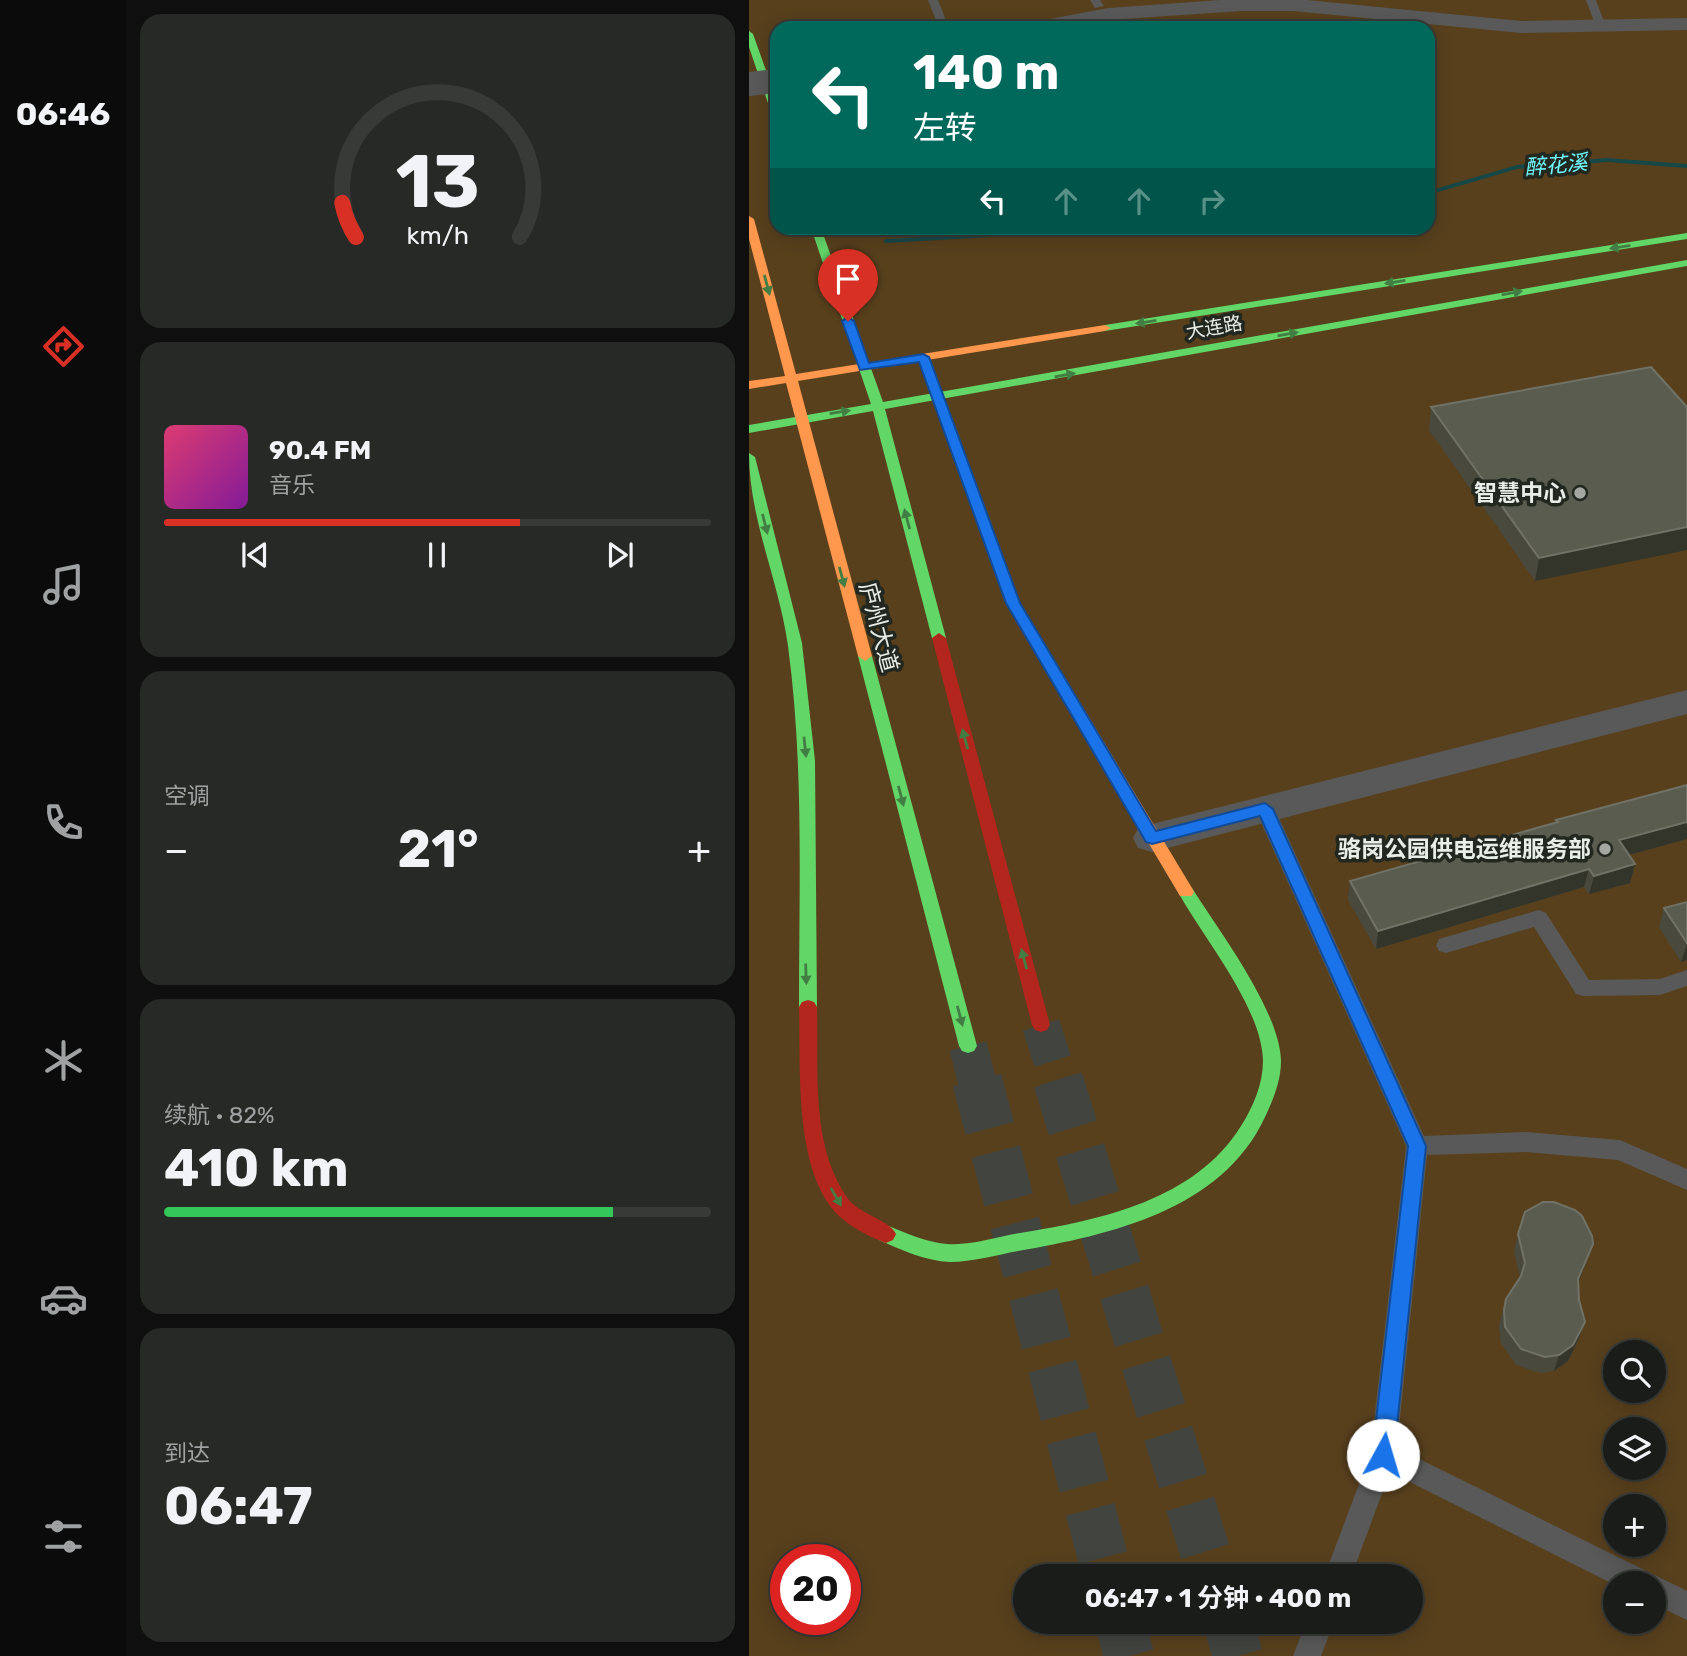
<!DOCTYPE html>
<html lang="zh">
<meta charset="utf-8">
<style>
:root{--surface:#1a1c19;--page:#272926;--text:#f1f3f6;--muted:#9fa1a2;--line:#383a38;--accent:#d93025}
body{margin:0;font-family:Rubik,"Noto Sans SC",sans-serif;background:var(--page);color:var(--text);height:100vh;display:flex;flex-direction:column;font-size:26px;white-space:nowrap}
*{box-sizing:border-box;margin:0}
p{font-size:23px;color:var(--muted)}
.icon{flex:none;width:38px;height:38px;fill:none;stroke:currentColor;stroke-width:2;stroke-linecap:round;stroke-linejoin:round}
.map{position:relative;flex:1;overflow:hidden}
.details{display:flex;flex-direction:column;gap:14px;padding:14px;background:#0e0f0e;width:623px}
.details>*{flex:none}
.top-card{position:absolute;left:21px;top:21px;width:665px;height:214px;border-radius:21px;box-shadow:0 4px 18px #0003,0 0 0 2px var(--line);background:#00695c;color:#fff;overflow:hidden}
.fabs{position:absolute;left:854px;top:1340px;display:grid;gap:14px}
.fabs a{display:grid;place-items:center;width:63px;height:63px;border-radius:50%;background:var(--surface);box-shadow:0 4px 18px #0003,0 0 0 2px var(--line);font-size:35px}
.speed{position:absolute;left:21px;top:1544px;display:flex;gap:14px;font-size:35px;font-weight:700;text-align:center}
.speed>*{display:grid;place-content:center;width:91px;height:91px;border-radius:50%;background:var(--surface);box-shadow:0 4px 18px #0003,0 0 0 2px var(--line);line-height:1}
.speed .limit{border:10px solid #d22;background:#fff;color:#111}
.pin{position:absolute;display:grid;place-items:center;width:60px;height:60px;color:#fff;margin:-72px -30px;border-radius:50% 50% 50% 0;rotate:-45deg;box-shadow:0 0 7px #0007}
.pin .icon{rotate:45deg}
.me{position:absolute;width:77px;margin:-38px;rotate:6deg;stroke-linejoin:round;filter:drop-shadow(0 0 5px #0008)}
.turn{display:flex;align-items:center;gap:24px;height:147px;padding:0 28px;font-size:32px}
.turn .icon{width:91px;height:91px;stroke-width:2.5}
.turn b{display:block;font-size:49px;line-height:60px}
.lanes{display:flex;align-items:center;height:66px;padding:0 28px;background:#0003;justify-content:center;gap:35px;direction:ltr}
.lanes .off{opacity:.35}
.big{font-size:52px;font-weight:700;line-height:1.1}
.details .card{flex:1;display:flex;flex-direction:column;justify-content:center;gap:10px;min-width:0;padding:0 24px;border-radius:21px;background:var(--page)}
.details .dial{align-items:center;gap:0}
.dial svg{height:182px;overflow:visible;fill:none;stroke:var(--line);stroke-width:7;stroke-linecap:round;text-anchor:middle}
.dial text{fill:var(--text);stroke:none}
.song{display:flex;align-items:center;gap:21px}
.cover{width:84px;height:84px;border-radius:10px;background:linear-gradient(135deg,hsl(340 70% 55%),hsl(290 70% 35%))}
.played{height:7px;border-radius:4px;background:linear-gradient(90deg,var(--accent) 65%,var(--line) 65%)}
.keys{display:flex;justify-content:space-around;direction:ltr}
.heat{display:flex;justify-content:space-between;align-items:center;font-size:38px;direction:ltr}
.charge{height:10px;border-radius:5px;background:linear-gradient(90deg,#34c759 82%,var(--line) 0)}
.trip{position:absolute;left:264px;top:1564px;width:410px;height:70px;border-radius:35px;background:var(--surface);box-shadow:0 4px 18px #0003,0 0 0 2px var(--line);font-weight:700;line-height:70px;text-align:center}
main{display:flex;flex:1;min-height:0}
.tabs{display:flex;flex-direction:column;width:126px;justify-content:space-around;align-items:center;background:#0a0b0a;color:var(--muted)}
.tabs .icon{width:49px;height:49px}
.tabs .current{color:var(--accent)}
.tabs b{font-size:32px;color:var(--text)}
.map>svg:first-child{display:block}
.green{fill:#58401d;fill-rule:evenodd}
.lines{fill:none;stroke-linecap:round;stroke-linejoin:round}
.stream{fill:#174848;fill-rule:evenodd}
.primary-tunnel-far1{stroke:#41443f;stroke-width:38;stroke-dasharray:38 19;stroke-linecap:butt}
.primary-tunnel{stroke:#41443f;stroke-width:50;stroke-dasharray:50 24;stroke-linecap:butt}
.lane{fill:#585958;fill-rule:evenodd}
.street{fill:#585958;fill-rule:evenodd}
.fast{fill:#63d668;fill-rule:evenodd}
.slow{fill:#ff974d;fill-rule:evenodd}
.jam{fill:#b3261e;fill-rule:evenodd}
.street-bridge{stroke:#585958;stroke-width:24}
.wall{fill:#494a3d}
.shaded-wall{fill:#33342a}
.building{fill:#5a5c4f;stroke:#717267;stroke-width:2}
.oneway{fill:#427e44}
.route{fill:#1a73e8;stroke:#114b97;stroke-width:2}
.poi-dot{fill:#a4a7a2;stroke:#222720;stroke-width:2.5}
.labels{text-anchor:middle;stroke-width:7;stroke-linejoin:round;paint-order:stroke}
.far-street-label{font-size:19px;fill:#e9ede7;stroke:#222720}
.far-water-label{font-size:21px;font-style:italic;fill:#70fcff;stroke:#222720}
.poi-label{font-size:23px;font-weight:bold;fill:#e9ede7;stroke:#222720;text-anchor:end}
.street-label{font-size:23px;fill:#e9ede7;stroke:#222720}
</style>
<main>
<nav class="tabs">
<b>06:46</b>
<svg class="icon current" aria-label="directions" viewBox="0 0 24 24"><path d="M12 3l9 9-9 9-9-9zM9 14v-3h6M13 9l2 2-2 2"/></svg>
<svg class="icon" aria-label="music" viewBox="0 0 24 24"><path d="M9 18V5l10-2v13"/><circle cx="6" cy="18" r="3"/><circle cx="16" cy="16" r="3"/></svg>
<svg class="icon" aria-label="phone" viewBox="0 0 24 24"><path d="M5 4h4l2 5-3 2q2 4 5 5l2-3 5 2v4C11 20 4 13 5 4z"/></svg>
<svg class="icon" aria-label="climate" viewBox="0 0 24 24"><path d="M12 3v18M4 7l16 10M4 17L20 7"/></svg>
<svg class="icon" aria-label="car" viewBox="0 0 24 24"><path d="M5 17H2v-5l4-1 3-4h7l3 4 3 1v5h-3M9 17h6M6 11h13"/><circle cx="7" cy="17" r="2"/><circle cx="17" cy="17" r="2"/></svg>
<svg class="icon" aria-label="filters" viewBox="0 0 24 24"><path d="M4 7h16M4 17h16"/><circle cx="9" cy="7" r="2"/><circle cx="15" cy="17" r="2"/></svg>
</nav>
<section class="details">
<div class="card dial"><svg viewBox="0 0 100 80">
<path d="M14 69A42 42 0 1 1 86 69"/>
<path d="M14 69A42 42 0 0 1 8 54" stroke="#d93025"/>
<text x="50" y="56" font-size="32" font-weight="700">13</text>
<text x="50" y="72" font-size="11">km/h</text>
</svg></div>
<div class="card">
<div class="song"><i class="cover"></i><div><b>90.4 FM</b><p>音乐</p></div></div>
<div class="played"></div>
<div class="keys"><svg class="icon" aria-label="previous" viewBox="0 0 24 24"><path d="M18 5L8 12l10 7zM5 5v14"/></svg><svg class="icon" aria-label="pause" viewBox="0 0 24 24"><path d="M8 5v14M16 5v14"/></svg><svg class="icon" aria-label="next" viewBox="0 0 24 24"><path d="M6 5l10 7-10 7zM19 5v14"/></svg></div>
</div>
<div class="card"><p>空调</p>
<div class="heat"><a>−</a><b class="big">21°</b><a>+</a></div>
</div>
<div class="card"><p>续航 · 82%</p><b class="big">410 km</b><div class="charge"></div></div>
<div class="card"><p>到达</p><b class="big">06:47</b></div>
</section>
<div class="map">
<svg width="938" height="1656" viewBox="0 0 938 1656">
<rect width="100%" height="100%" fill="#232621"/>
<!-- green -->
<path class="green" d="M0,0H938V1656H0ZM28,28H679V228H28ZM866,1353H905V1391H866ZM866,1430H905V1468H866ZM866,1507H905V1545H866ZM37,1559H96V1619H37ZM276,1577H662V1622H276ZM866,1584H905V1622H866Z"/>
<g class="lines">
<!-- stream -->
<path class="stream" d="M858,158L938,164V168L858,162L768,169L679,195V191L768,165Z
M341,228H370L367,230L137,243L134,241L137,239Z"/>
<!-- primary-tunnel-far1 -->
<path class="primary-tunnel-far1" d="M292,1025L310,1081
M219,1046L228,1081"/>
<!-- primary-tunnel -->
<path class="primary-tunnel" d="M228,1080L359,1577
M309,1080L464,1577
M371,1622L380,1656
M479,1622L489,1656"/>
<!-- lane -->
<path class="lane" d="M179,0H189L200,28H190Z
M341,0H351L355,6L346,8Z
M837,0H847L857,27L856,29L847,27Z
M516,802L523,804L526,809L675,1136L777,1132L871,1140L938,1169V1190L869,1160L777,1152L678,1155L648,1448L938,1591V1620L905,1604V1584L866,1585L641,1472L602,1577H575L621,1455L657,1146L506,809L509,804Z
M790,910L797,913L840,980L911,979L938,970V986L911,995L834,996L827,994L785,927L697,953L690,951L687,945L690,939Z
M557,1622H585L572,1656H544Z"/>
<!-- street -->
<path class="street" d="M472,0H558L772,21L938,18V30L772,33L544,11H492L359,20L321,28H277L280,23L359,8Z
M938,690V714L403,852L389,848L384,838L389,828L403,824Z"/>
<!-- fast -->
<path class="fast" d="M0,31L4,34L28,101V118L23,115L0,47Z
M62,228H72L134,402L938,260V266L136,409L197,638L190,643L183,638L124,411L0,433V425L122,404Z
M938,233V239L356,331L350,328L356,325Z
M0,453L6,457L53,643L66,761L68,1007L65,1012L59,1014L53,1012L50,1007C50,886 55,765 39,646C30,581 0,519 0,453Z
M116,651L123,656L228,1046L225,1051L219,1053L213,1051L210,1046L109,656Z
M437,886L443,888C470,931 531,1011 532,1061C532,1081 524,1100 516,1117C473,1210 361,1235 269,1251C248,1255 223,1262 201,1262C177,1261 152,1250 130,1240L127,1234L130,1228L137,1225C157,1233 176,1242 198,1244C221,1246 248,1237 271,1233C352,1220 446,1200 492,1126C504,1107 514,1084 514,1061C513,1007 454,938 429,892L431,888Z"/>
<!-- slow -->
<path class="slow" d="M0,216L5,219L47,374L356,325L362,328L356,331L49,381L123,656L116,661L109,656L37,383L0,389V381L36,376L0,239Z
M264,599L271,603L443,888L445,892L443,896H431L257,603Z"/>
<!-- jam -->
<path class="jam" d="M174,353L180,357L271,603L269,606L264,607L257,603L168,357Z
M190,633L197,638L301,1025L298,1030L292,1032L286,1030L283,1025L183,638Z
M59,1000L65,1002L68,1007C70,1069 61,1142 97,1196C108,1214 140,1219 147,1234L144,1240L137,1243C121,1237 103,1228 90,1216C44,1171 52,1067 50,1007L53,1002Z"/>
<!-- street-bridge -->
<path class="street-bridge" d="M0,84L28,81"/>
</g>
<!-- wall -->
<path class="wall" d="M682,407H938L786,581L680,430Z
M807,820L938,839L880,855L886,864L881,883L840,894L835,887L627,949L599,900L601,881L807,823Z
M938,902V960L932,962L910,927L915,908Z
M769,1234L844,1244L829,1282L830,1338L819,1361L805,1371L791,1373L767,1365L752,1343L750,1326L757,1299L771,1278L765,1251Z"/>
<!-- shaded-wall -->
<path class="shaded-wall" d="M938,527V550L786,581L790,558Z
M938,822V839L865,859L870,840Z
M886,864L881,883L840,894L845,876Z
M840,869L835,887L627,949L629,931Z
M938,944V960L932,962Z
M844,1244L838,1261L824,1296L829,1279Z
M836,1322L830,1338L819,1361L805,1371L810,1355Z"/>
<!-- building -->
<path class="building" d="M902,367L938,407V527L790,558L682,407Z
M938,785V822L870,840L886,864L845,876L840,869L629,931L601,881L809,822L807,820Z
M938,902V943L915,908Z
M794,1202H805L826,1210L833,1216L843,1236L844,1244L829,1279L830,1300L836,1322L824,1345L810,1355L796,1357L772,1349L756,1327L755,1310L757,1299L772,1276L776,1263L769,1234L776,1212Z"/>
<!-- one-way arrows -->
<defs><path id="oneway-solid" d="M-6-.8H1V-3.2L6.5 0L1 3.2V.8H-6Z" transform="scale(1.75)"/></defs>
<g class="oneway">
<use href="#oneway-solid" transform="translate(871 247) rotate(171)"/>
<use href="#oneway-solid" transform="translate(646 282) rotate(171)"/>
<use href="#oneway-solid" transform="translate(18 285) rotate(75)"/>
<use href="#oneway-solid" transform="translate(763 293) rotate(-10)"/>
<use href="#oneway-solid" transform="translate(397 322) rotate(171)"/>
<use href="#oneway-solid" transform="translate(539 334) rotate(-10)"/>
<use href="#oneway-solid" transform="translate(316 375) rotate(-10)"/>
<use href="#oneway-solid" transform="translate(91 412) rotate(-9)"/>
<use href="#oneway-solid" transform="translate(158 519) rotate(-105)"/>
<use href="#oneway-solid" transform="translate(16 524) rotate(76)"/>
<use href="#oneway-solid" transform="translate(93 577) rotate(75)"/>
<use href="#oneway-solid" transform="translate(216 739) rotate(-105)"/>
<use href="#oneway-solid" transform="translate(56 747) rotate(84)"/>
<use href="#oneway-solid" transform="translate(152 796) rotate(75)"/>
<use href="#oneway-solid" transform="translate(275 959) rotate(-105)"/>
<use href="#oneway-solid" transform="translate(57 974) rotate(88)"/>
<use href="#oneway-solid" transform="translate(211 1016) rotate(75)"/>
<use href="#oneway-solid" transform="translate(87 1197) rotate(60)"/>
</g>
<!-- route -->
<path class="route" d="M99,317L105,321L120,363L174,354L180,357L271,603L407,831L516,803L524,809L677,1146L645,1455L642,1463L634,1466L626,1463L623,1455L659,1146L511,816L403,844L397,842L257,603L170,362L111,370L93,321Z"/>
<!-- markers -->
<g class="poi-dot">
<circle cx="831" cy="493" r="7"/>
<circle cx="856" cy="849" r="7"/>
</g>
<g class="labels">
<!-- far-street labels -->
<g class="far-street-label">
<text transform="translate(465 327) rotate(-10)" y="7">大连路</text>
</g>
<!-- far-water labels -->
<g class="far-water-label">
<text transform="translate(807 165) rotate(-5)" y="7">醉花溪</text>
</g>
<!-- poi labels -->
<g class="poi-label">
<text x="817" y="501">智慧中心</text>
<text x="842" y="857">骆岗公园供电运维服务部</text>
</g>
<!-- street labels -->
<g class="street-label">
<text transform="translate(130 627) rotate(75)" y="8">庐州大道</text>
</g>
</g>
</svg>
<div class="fabs">
<a><svg class="icon" aria-label="search" viewBox="0 0 24 24"><circle cx="10" cy="10" r="6"/><path d="M15 15l6 6"/></svg></a>
<a><svg class="icon" aria-label="layers" viewBox="0 0 24 24"><path d="M12 4l9 5-9 5-9-5zM3 14l9 5 9-5"/></svg></a>
<a>+</a>
<a>−</a>
</div>
<div class="speed"><div class="limit">20</div></div>
<div class="pin" style="left:99px;top:321px;background:#d93025"><svg class="icon" aria-label="arrive" viewBox="0 0 24 24"><path d="M6 21V4h12l-3 4 3 4H6"/></svg></div>
<svg class="me" style="left:634px;top:1455px" viewBox="-20 -20 40 40"><circle r="19" fill="#fff"/><path d="M0-13L10 11 0 6-10 11z" fill="#1a73e8"/></svg>
<div class="trip">06:47 · 1 分钟 · 400 m</div>
<div class="top-card">
<div class="turn"><svg class="icon" aria-label="left" viewBox="0 0 24 24"><path d="M17 20v-9H6M10 6l-5 5 5 5"/></svg><div><b>140 m</b>左转</div></div>
<div class="lanes"><svg class="icon" aria-label="left" viewBox="0 0 24 24"><path d="M17 20v-9H6M10 6l-5 5 5 5"/></svg><svg class="icon off" aria-label="ahead" viewBox="0 0 24 24"><path d="M12 20V5M6 11l6-6 6 6"/></svg><svg class="icon off" aria-label="ahead" viewBox="0 0 24 24"><path d="M12 20V5M6 11l6-6 6 6"/></svg><svg class="icon off" aria-label="right" viewBox="0 0 24 24"><path d="M7 20v-9h11M14 6l5 5-5 5"/></svg></div>
</div>
</div>
</main>
